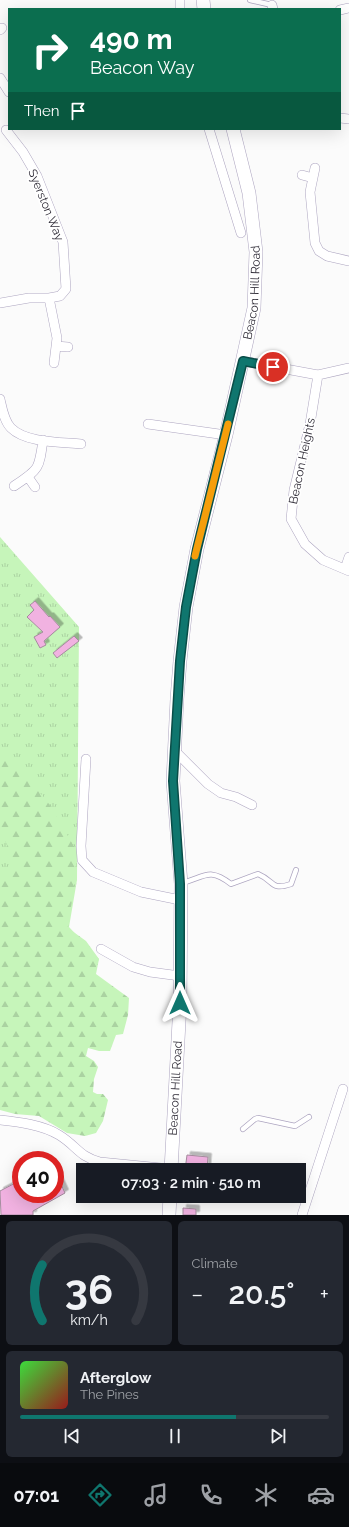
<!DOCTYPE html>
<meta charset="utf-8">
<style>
:root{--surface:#171b24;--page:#242831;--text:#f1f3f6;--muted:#9ea1a6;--line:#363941;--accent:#0f766e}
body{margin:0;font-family:Raleway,sans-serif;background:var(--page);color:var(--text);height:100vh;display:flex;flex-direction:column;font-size:15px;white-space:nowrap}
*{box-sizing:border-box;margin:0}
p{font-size:13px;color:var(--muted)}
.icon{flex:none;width:22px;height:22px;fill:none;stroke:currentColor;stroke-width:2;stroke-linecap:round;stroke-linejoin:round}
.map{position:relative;height:1215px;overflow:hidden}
.drawer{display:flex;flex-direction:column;gap:6px;padding:6px;background:#0d0f14;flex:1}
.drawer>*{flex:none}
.hud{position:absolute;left:8px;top:8px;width:333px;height:122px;border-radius:0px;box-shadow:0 4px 16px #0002;background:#0b6e4f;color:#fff;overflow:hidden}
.speed{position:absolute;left:12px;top:1151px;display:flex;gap:8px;font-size:20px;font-weight:700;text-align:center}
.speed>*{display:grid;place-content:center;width:52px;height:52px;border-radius:50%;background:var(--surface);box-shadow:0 4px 16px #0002;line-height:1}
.speed .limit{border:6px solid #d22;background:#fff;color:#111}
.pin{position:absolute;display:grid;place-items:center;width:34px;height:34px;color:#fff;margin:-17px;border:2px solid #fff;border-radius:50%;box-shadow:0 1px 4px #0007}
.me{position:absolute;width:44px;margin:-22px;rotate:0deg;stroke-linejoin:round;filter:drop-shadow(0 0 3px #0008)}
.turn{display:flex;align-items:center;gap:14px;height:84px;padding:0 16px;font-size:18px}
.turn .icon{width:52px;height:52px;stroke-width:2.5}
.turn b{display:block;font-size:28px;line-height:34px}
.then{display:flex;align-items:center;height:38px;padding:0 16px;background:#0003;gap:8px;font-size:15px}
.big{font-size:30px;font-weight:600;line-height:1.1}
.drawer .tile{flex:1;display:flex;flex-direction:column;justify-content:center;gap:6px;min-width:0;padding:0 14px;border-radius:6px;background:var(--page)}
.drawer .dial{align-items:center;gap:0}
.dial svg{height:104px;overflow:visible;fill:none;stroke:var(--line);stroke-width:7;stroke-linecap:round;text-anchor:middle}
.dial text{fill:var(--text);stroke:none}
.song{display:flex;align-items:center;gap:12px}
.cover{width:48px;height:48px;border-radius:6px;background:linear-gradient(135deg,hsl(120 70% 55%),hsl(0 70% 35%))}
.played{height:4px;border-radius:2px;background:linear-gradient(90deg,var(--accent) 70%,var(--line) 70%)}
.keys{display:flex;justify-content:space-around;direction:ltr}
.heat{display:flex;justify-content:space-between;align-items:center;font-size:22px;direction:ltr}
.drawer .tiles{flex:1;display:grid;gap:6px;grid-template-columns:1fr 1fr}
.tile:last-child{grid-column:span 2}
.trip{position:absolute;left:76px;top:1163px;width:230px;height:40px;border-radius:0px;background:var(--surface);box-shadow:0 4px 16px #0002;font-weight:600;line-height:40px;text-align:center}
.menu{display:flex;height:64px;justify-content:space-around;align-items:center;background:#090b0e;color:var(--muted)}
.menu .icon{width:28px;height:28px}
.menu .on{color:var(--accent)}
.menu b{font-size:18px;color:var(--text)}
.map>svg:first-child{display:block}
.grass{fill:url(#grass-tufts)}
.forest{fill:url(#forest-firs)}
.building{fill:#f1b2e1;stroke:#a58c9e;filter:url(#shadow)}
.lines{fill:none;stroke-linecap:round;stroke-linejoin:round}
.lane-casing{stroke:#ada5c0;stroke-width:6}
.street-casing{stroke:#ada5c0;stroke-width:10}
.secondary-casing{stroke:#ada5c0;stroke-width:14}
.lane{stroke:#fff;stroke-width:4.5}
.street{stroke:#fff;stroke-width:9}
.secondary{stroke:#fff;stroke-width:13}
.route-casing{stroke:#0a4d48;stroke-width:10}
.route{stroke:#0f766e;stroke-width:7}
.slow{stroke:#f59e0b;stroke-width:7}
.labels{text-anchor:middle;stroke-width:3.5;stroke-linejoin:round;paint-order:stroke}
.street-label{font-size:12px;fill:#302d38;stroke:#fff}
</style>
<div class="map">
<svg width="349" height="1215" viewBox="0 0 349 1215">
<defs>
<pattern id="grass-tufts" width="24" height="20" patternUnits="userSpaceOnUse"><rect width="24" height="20" fill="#c6f5ba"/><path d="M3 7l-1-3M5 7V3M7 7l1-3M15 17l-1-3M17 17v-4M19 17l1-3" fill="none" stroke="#aad2a1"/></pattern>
<pattern id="forest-firs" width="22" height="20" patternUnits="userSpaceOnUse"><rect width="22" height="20" fill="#c6f5ba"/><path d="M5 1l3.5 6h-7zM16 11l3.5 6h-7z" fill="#aad2a1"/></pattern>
<filter id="shadow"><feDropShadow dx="3.5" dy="-3.5" stdDeviation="0" flood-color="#0004"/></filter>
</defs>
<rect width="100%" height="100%" fill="#fbfbfb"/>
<!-- grass -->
<path class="grass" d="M0,537L79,627L77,880L69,927L99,959L96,974L0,1105Z"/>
<!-- forest -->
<path class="forest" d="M0,750L19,767L49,804L75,848V879L68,928L86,941L99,959L96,967V974L129,998L128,1015L123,1034L116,1035L110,1051H99L88,1048L86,1056L94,1061L98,1067L94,1079L93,1092L97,1094H103L108,1100L103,1121L96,1133L85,1136L67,1133L39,1116L15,1114L0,1110V879L5,871L10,867L12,858L0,828Z"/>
<!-- building -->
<path class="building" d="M35,601L49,617L50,616L60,627L44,641L46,645L40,648L34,637L43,632L27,617L34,610L30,605Z
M74,636L79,641L57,658L53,653Z
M187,1155L208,1157L207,1170H185Z
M55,1171L65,1193L33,1211V1215H1L0,1191L21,1180V1194H55Z
M183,1208L196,1209V1215H183Z"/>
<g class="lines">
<defs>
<path id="lane" d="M250,0L272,5
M182,883C205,877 209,867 231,884L258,874C275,881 270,891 291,884L296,870
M243,1129L255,1119L258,1118L295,1126L309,1117"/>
<path id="street" d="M180,0V9
M272,5L273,9
M340,10L349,8
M0,30L2,28
M0,78L9,92
M340,118L349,119
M209,129L241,233
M315,168L310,192L315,243L319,251L327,256L349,261
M302,175L313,178
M49,298L57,338L54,363
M0,303L29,298H49L60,296L66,289L63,242L37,176L23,152L6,130
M56,346L68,347
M243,361L318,375L349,368
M318,375L310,424L294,490L291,519L305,544L323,560L349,571
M0,399C2,408 4,421 11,428C26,443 61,442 81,444
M148,424L226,435
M28,477L35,487
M14,486C39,469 39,470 43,440
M345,569L349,557
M174,750L208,784L221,793L236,797L252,805
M86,759L81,846L82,860L93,872L141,892L180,900
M101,949L133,967L150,972L180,976
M0,1120C19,1122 43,1125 59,1135C77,1146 78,1156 100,1162L171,1169
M302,1215L343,1089"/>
<g id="secondary">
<path d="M203,0L204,9"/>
<path id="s1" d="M171,1170L180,1003L181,884L173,781L177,699L180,661L186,607L197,549L226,435L254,308L256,252L249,193L233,129"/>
<path d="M169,1215L170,1196"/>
</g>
</defs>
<!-- lane casing -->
<use href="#lane" class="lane-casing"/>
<!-- street casing -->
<use href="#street" class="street-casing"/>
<!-- secondary casing -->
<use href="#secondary" class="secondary-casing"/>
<!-- lane -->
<use href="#lane" class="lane"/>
<!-- street -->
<use href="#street" class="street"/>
<!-- secondary -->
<use href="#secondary" class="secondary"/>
</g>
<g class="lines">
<defs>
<path id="route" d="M180,1003V884L173,781L180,661L186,607L197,549L243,361L273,367"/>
</defs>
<!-- route casing -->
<use href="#route" class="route-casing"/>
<!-- route -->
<use href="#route" class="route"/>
<!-- slow -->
<path class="slow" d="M195,556L228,424"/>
</g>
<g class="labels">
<!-- street labels -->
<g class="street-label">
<text transform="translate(46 205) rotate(68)" y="4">Syerston Way</text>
<text dy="4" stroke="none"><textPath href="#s1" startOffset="886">Beacon Hill Road</textPath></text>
<text transform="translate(302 461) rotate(-78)" y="4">Beacon Heights</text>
<text dy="4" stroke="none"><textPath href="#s1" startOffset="82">Beacon Hill Road</textPath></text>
</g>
</g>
</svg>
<div class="speed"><div class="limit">40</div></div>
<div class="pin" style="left:273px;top:367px;background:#d93025"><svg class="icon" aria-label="arrive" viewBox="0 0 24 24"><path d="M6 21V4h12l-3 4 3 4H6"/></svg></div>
<svg class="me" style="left:180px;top:1003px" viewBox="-20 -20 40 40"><path d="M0-17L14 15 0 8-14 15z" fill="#0f766e" stroke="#fff" stroke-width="4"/></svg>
<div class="trip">07:03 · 2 min · 510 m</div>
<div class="hud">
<div class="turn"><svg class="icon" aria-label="right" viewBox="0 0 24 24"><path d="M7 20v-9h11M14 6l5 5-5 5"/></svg><div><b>490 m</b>Beacon Way</div></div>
<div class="then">Then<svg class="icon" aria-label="arrive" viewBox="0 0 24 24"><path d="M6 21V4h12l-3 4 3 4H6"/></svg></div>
</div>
</div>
<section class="drawer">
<div class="tiles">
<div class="tile dial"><svg viewBox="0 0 100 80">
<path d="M14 69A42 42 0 1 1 86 69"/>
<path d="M14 69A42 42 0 0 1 14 26" stroke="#0f766e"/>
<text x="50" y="56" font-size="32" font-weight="700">36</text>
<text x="50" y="72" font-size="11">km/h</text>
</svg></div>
<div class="tile"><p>Climate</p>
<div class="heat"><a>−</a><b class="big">20.5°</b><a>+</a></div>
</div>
<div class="tile">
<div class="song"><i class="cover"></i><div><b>Afterglow</b><p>The Pines</p></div></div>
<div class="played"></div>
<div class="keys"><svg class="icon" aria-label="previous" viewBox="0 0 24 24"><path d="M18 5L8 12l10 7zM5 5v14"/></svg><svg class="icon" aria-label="pause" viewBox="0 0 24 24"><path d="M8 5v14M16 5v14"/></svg><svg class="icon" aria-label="next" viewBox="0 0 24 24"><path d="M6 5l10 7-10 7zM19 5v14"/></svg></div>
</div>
</div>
</section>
<nav class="menu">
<b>07:01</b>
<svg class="icon on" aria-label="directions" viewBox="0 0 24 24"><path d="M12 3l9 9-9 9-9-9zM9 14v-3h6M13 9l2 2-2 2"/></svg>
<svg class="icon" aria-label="music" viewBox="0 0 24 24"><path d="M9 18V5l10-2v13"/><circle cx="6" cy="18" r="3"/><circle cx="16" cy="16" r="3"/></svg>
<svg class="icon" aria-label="phone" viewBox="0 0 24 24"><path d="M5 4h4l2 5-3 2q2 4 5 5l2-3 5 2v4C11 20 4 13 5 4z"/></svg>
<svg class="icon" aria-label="climate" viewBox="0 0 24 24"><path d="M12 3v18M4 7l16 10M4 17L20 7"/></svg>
<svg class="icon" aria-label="car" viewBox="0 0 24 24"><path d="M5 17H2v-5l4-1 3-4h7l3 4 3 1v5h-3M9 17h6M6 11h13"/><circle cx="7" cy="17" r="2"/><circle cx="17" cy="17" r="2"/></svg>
</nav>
